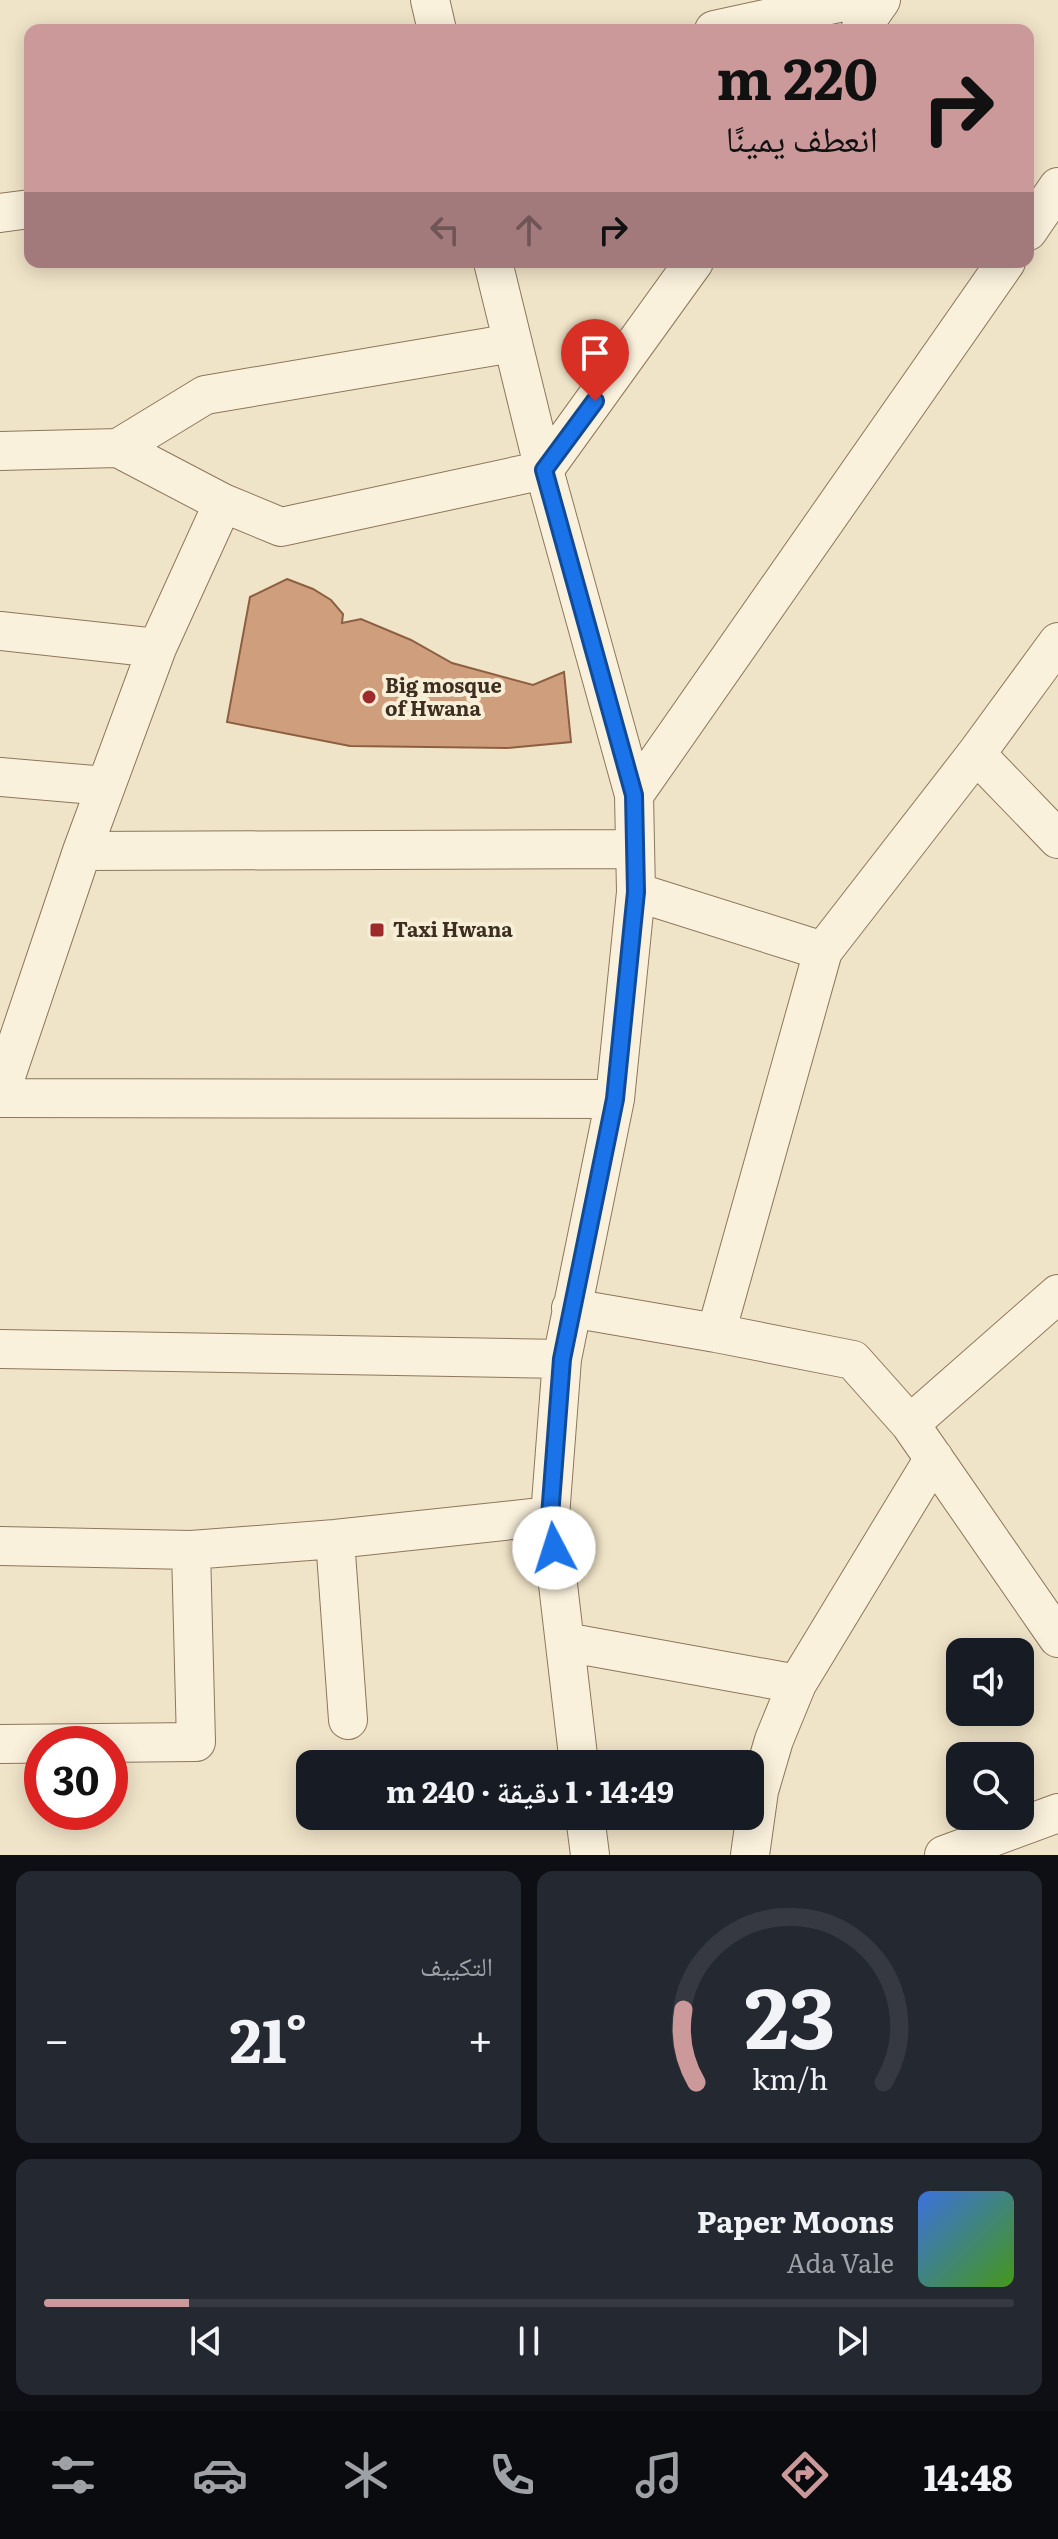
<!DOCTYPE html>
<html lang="ar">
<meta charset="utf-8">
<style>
:root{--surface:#171b24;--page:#242831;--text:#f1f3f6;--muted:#9ea1a6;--line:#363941;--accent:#cc999b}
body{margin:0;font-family:Literata,"Noto Naskh Arabic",serif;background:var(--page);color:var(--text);direction:rtl;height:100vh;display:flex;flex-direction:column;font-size:30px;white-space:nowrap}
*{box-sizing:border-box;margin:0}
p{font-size:26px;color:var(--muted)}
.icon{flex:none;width:44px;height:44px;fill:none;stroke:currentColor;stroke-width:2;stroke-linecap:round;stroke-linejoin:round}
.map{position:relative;height:1855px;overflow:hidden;direction:ltr}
.drawer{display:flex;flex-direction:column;gap:16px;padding:16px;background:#0d0f14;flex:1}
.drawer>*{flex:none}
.top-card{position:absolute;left:24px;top:24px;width:1010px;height:244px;border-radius:16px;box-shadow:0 4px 20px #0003;direction:rtl;background:#cc999b;color:#111;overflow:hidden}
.fabs{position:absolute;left:946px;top:1638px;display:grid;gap:16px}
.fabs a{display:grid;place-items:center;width:88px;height:88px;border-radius:16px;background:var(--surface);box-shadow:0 4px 20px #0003;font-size:40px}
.speed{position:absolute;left:24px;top:1726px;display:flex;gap:16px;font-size:40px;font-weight:700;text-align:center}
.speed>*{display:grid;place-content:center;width:104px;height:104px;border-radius:50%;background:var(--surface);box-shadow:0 4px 20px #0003;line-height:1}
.speed .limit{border:12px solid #d22;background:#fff;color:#111}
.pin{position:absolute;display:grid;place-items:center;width:68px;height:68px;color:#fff;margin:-82px -34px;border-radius:50% 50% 50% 0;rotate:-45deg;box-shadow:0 0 8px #0007}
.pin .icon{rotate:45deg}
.me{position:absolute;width:88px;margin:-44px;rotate:355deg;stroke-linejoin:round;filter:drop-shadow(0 0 6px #0008)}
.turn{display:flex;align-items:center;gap:28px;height:168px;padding:0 24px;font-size:36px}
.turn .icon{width:104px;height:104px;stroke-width:2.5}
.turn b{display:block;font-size:56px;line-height:68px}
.lanes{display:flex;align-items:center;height:76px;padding:0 24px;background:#0003;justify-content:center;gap:40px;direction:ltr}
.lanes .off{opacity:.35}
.big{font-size:60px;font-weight:700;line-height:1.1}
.drawer .widget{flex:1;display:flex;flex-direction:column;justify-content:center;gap:12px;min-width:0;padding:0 28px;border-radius:16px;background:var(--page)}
.drawer .dial{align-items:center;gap:0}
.dial svg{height:208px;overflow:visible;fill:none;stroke:var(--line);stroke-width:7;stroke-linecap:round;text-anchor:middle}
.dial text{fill:var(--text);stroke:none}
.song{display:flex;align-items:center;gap:24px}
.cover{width:96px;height:96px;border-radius:12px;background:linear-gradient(135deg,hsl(220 70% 55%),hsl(100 70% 35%))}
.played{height:8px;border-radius:4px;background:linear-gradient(90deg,var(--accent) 15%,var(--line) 15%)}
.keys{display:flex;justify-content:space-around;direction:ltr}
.heat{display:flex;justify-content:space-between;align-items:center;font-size:44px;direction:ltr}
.drawer .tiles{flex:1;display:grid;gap:16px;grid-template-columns:1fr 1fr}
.widget:last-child{grid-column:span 2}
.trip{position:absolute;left:296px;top:1750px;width:468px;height:80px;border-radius:16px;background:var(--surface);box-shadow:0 4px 20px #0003;font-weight:700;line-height:80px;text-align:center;direction:rtl}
.tab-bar{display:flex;height:128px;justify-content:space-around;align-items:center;background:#090b0e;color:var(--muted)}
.tab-bar .icon{width:56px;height:56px}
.tab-bar .on{color:var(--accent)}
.tab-bar b{font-size:36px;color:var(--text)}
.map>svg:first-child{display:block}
.building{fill:#cf9f7d;stroke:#8d5f41;stroke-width:2}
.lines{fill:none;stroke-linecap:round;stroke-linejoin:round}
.street-casing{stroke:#8d765c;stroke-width:40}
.street{stroke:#faf1dc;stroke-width:38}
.route-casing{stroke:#114b97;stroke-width:20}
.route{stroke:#1a73e8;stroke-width:14}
.poi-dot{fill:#9e2a2b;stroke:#f7eed8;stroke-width:3}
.labels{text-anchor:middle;stroke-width:8;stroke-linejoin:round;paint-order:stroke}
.poi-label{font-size:20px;font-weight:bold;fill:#3d2e20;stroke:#f7eed8;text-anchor:start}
</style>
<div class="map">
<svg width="1058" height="1855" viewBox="0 0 1058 1855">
<rect width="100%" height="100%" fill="#f0e4c8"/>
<!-- building -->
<path class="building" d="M287,579L313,589L331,600L343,614L342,623L361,619L411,640L452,663L533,685L564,672L571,742L507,748L350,746L227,722L250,597Z"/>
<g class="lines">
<defs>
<path id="street" d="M430,0L437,30
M714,30L853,0
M860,30L881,0
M0,213L30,209
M1028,231L1058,187
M493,262L544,470L634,795L636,892L823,951L976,754L1058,642
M118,448L223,503
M0,451L118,448L205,395L513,343
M0,631L157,648
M976,754L1058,839
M0,777L106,786
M634,795L1006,262
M82,851L635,849
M0,1094L82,851L157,648L223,503L281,527L544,470L694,262
M0,1098L615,1099
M571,1308L716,1333L853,1360L910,1424L1058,1638
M716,1333L823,951
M0,1349L562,1359
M910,1424L1058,1294
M335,1539L348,1720
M0,1546L191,1550L335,1539L550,1516
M565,1642L797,1684
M0,1744L196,1742L191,1550
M579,1764L550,1516L562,1359L615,1099L636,892
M585,1816L590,1855
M750,1855L759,1791L774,1740L797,1684L934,1458
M944,1855L1058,1813"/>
</defs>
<!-- street casing -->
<use href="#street" class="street-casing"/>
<!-- street -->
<use href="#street" class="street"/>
</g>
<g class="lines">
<defs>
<path id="route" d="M554,1548L550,1516L562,1359L615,1099L636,892L634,795L544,470L595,401"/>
</defs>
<!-- route casing -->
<use href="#route" class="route-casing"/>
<!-- route -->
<use href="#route" class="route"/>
</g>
<!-- markers -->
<g class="poi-dot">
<circle cx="369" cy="697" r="8"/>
<rect x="369" y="922" width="16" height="16" rx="4"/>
</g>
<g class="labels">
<!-- poi labels -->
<g class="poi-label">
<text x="385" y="693">Big mosque<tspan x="385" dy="23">of Hwana</tspan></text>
<text x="393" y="937">Taxi Hwana</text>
</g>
</g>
</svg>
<div class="fabs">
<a><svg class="icon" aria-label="sound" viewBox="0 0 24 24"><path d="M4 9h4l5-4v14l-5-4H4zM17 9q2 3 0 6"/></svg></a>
<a><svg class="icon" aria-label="search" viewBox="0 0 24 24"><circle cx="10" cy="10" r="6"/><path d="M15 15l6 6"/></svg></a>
</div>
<div class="speed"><div class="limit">30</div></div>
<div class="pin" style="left:595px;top:401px;background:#d93025"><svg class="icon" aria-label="arrive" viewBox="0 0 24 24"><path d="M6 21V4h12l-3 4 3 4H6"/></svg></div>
<svg class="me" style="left:554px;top:1548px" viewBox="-20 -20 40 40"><circle r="19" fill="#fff"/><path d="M0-13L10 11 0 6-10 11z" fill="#1a73e8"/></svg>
<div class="trip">14:49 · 1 دقيقة · 240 m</div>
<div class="top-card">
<div class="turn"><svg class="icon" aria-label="right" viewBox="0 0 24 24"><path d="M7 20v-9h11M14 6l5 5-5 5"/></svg><div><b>220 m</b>انعطف يمينًا</div></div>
<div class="lanes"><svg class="icon off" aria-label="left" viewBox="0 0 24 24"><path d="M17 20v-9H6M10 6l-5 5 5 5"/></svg><svg class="icon off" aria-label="ahead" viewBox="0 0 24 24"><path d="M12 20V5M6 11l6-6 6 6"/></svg><svg class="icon" aria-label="right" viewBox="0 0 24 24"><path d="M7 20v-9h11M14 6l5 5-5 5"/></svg></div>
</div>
</div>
<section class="drawer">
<div class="tiles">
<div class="widget dial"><svg viewBox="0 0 100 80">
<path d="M14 69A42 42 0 1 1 86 69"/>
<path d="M14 69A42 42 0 0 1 9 41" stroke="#cc999b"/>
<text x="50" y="56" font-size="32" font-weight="700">23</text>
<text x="50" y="72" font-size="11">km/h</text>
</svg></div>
<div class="widget"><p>التكييف</p>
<div class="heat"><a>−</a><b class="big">21°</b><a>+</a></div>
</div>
<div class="widget">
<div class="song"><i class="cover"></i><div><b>Paper Moons</b><p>Ada Vale</p></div></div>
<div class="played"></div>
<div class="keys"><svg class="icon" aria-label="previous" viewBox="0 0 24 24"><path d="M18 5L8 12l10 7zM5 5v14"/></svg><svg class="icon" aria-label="pause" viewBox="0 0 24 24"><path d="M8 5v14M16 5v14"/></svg><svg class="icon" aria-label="next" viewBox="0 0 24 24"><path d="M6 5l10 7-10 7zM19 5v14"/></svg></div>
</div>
</div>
</section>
<nav class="tab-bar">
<b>14:48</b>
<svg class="icon on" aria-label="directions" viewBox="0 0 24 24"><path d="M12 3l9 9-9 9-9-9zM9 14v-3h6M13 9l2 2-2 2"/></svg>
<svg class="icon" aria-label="music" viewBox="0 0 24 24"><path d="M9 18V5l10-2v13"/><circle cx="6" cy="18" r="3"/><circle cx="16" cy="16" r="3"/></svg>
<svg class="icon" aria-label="phone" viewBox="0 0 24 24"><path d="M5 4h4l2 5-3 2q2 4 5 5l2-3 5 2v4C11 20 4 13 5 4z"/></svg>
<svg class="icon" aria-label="climate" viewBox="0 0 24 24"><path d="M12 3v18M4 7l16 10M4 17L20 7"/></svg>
<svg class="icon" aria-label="car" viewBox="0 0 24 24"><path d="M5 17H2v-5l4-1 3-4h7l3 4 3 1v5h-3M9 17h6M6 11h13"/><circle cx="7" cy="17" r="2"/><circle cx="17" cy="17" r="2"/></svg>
<svg class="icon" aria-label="filters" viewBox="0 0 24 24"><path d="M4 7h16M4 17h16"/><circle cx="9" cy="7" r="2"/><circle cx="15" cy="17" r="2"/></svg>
</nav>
